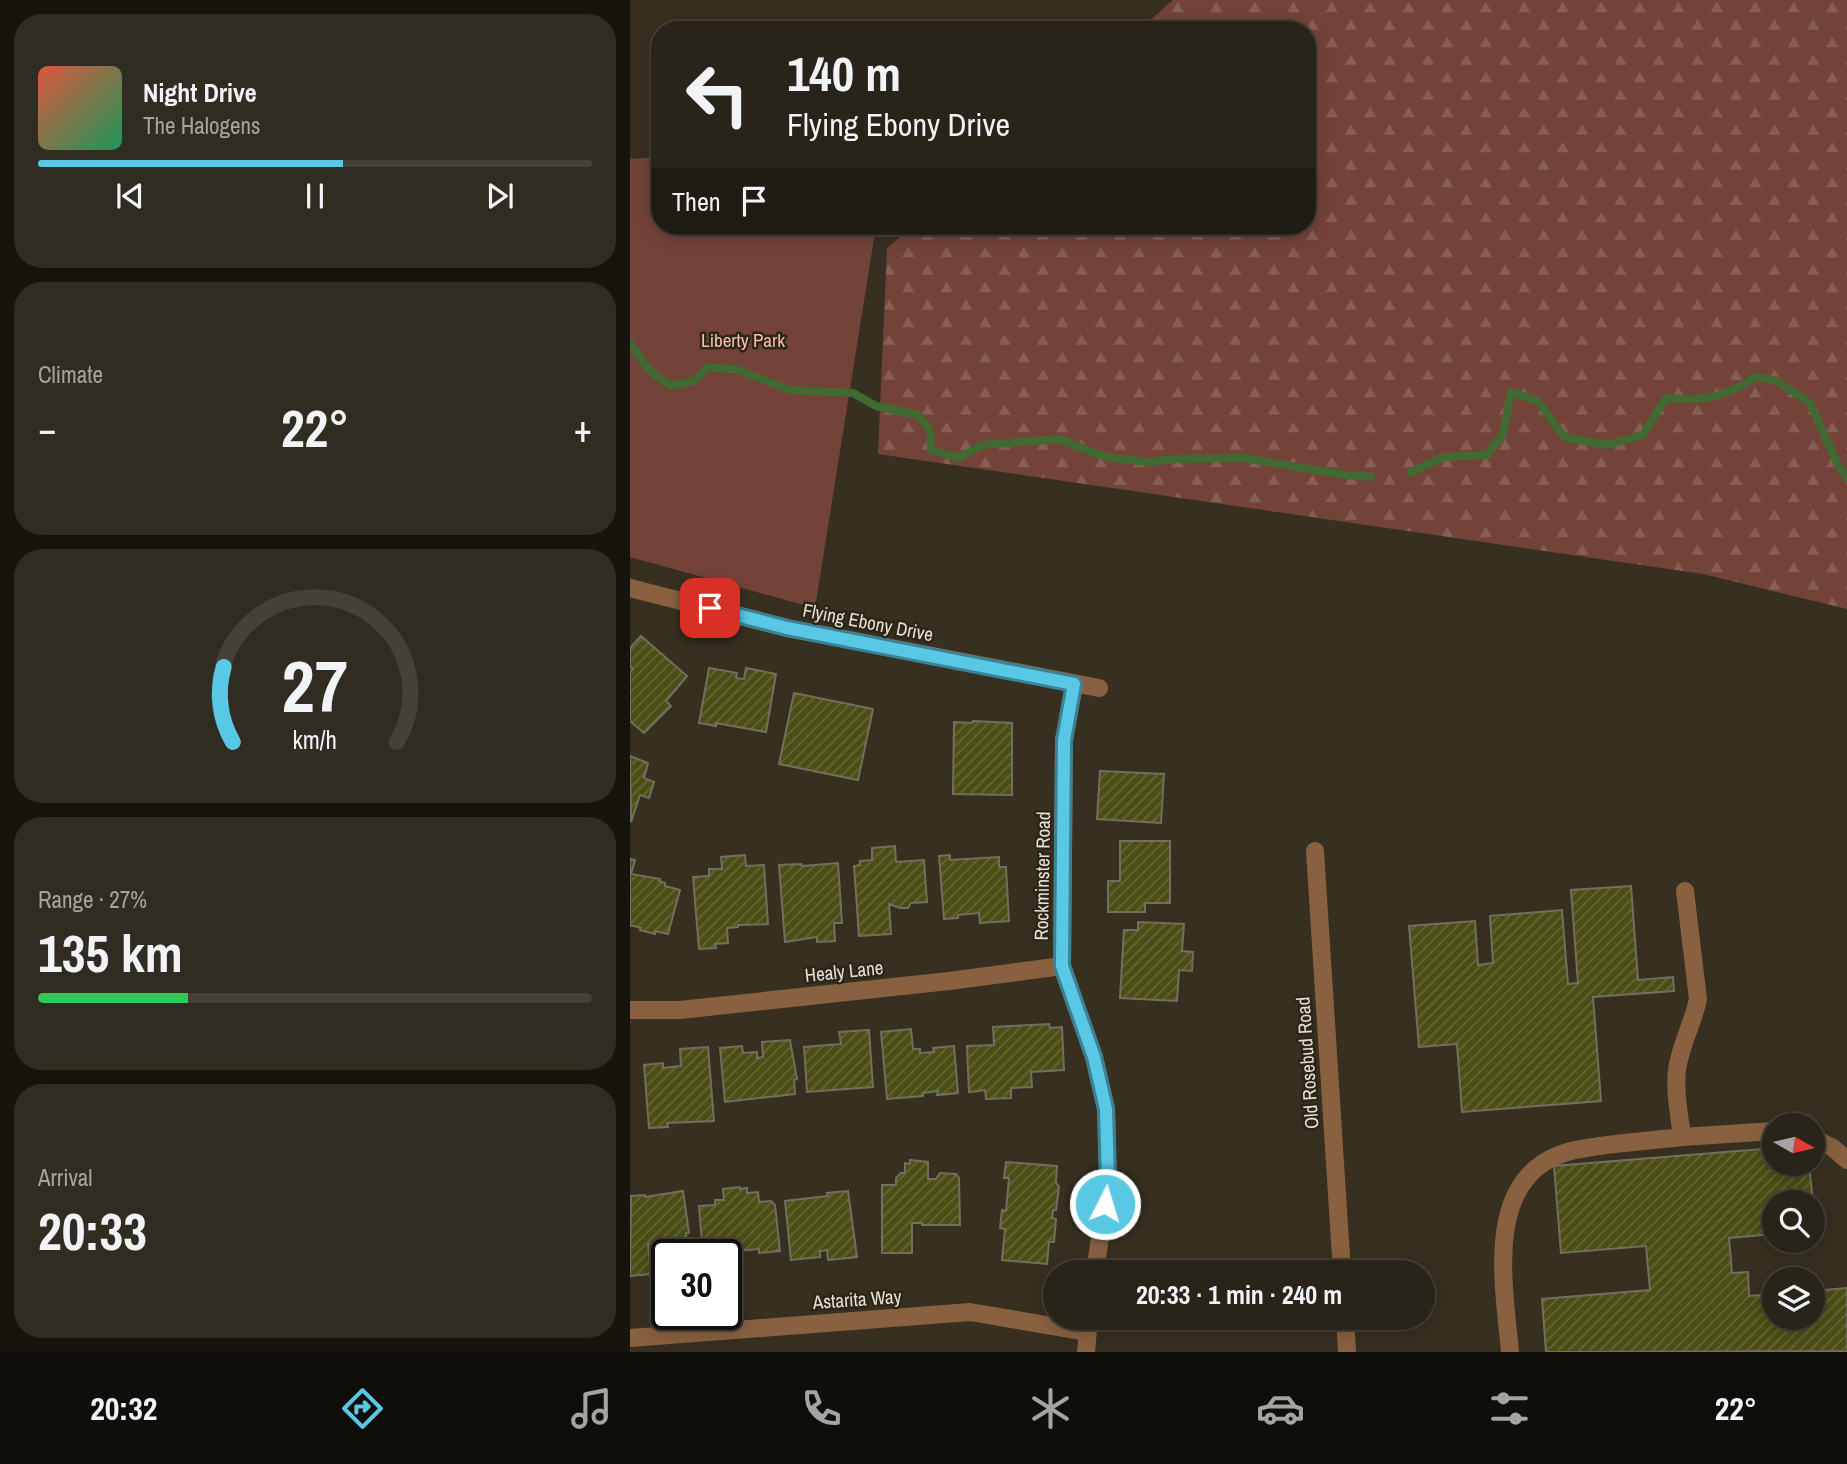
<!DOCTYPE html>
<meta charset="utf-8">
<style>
:root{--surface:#292419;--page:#312c22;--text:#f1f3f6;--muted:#a5a4a2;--line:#454138;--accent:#59c8e5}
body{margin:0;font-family:"Archivo Narrow",sans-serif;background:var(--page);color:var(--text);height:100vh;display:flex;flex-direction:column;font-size:26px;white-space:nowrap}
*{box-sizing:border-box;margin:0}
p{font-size:23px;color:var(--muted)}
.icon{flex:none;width:38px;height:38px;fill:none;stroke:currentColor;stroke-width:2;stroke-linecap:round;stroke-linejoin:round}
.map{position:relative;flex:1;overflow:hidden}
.sheet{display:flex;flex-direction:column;gap:14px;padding:14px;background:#17140e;width:630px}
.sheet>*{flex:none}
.top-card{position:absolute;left:21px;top:21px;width:665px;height:214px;border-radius:28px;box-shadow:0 4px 18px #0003,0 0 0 2px var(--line);background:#292419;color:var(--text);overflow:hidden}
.needle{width:46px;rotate:98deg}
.tools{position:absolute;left:1132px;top:1113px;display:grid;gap:14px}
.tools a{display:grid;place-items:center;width:63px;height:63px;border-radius:50%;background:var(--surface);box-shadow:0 4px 18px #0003,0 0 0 2px var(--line);font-size:35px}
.speed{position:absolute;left:21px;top:1239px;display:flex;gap:14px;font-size:35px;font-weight:700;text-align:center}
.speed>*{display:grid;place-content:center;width:91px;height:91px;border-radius:50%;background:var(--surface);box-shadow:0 4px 18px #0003,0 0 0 2px var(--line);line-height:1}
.speed .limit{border:4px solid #111;border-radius:10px;background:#fff;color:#111}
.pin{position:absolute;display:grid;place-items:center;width:60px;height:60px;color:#fff;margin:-30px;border-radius:14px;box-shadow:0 4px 10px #0006}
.me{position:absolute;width:77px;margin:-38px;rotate:5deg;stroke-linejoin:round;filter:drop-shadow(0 0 5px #0008)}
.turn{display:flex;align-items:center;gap:24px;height:147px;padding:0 21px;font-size:32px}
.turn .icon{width:91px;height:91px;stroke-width:2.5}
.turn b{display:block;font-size:49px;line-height:60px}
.then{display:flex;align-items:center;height:66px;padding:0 21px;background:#0003;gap:14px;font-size:26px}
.big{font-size:52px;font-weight:700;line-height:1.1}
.sheet .widget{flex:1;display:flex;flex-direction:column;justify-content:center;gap:10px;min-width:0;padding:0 24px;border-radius:28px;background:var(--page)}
.sheet .dial{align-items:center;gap:0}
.dial svg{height:182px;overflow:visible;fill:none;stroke:var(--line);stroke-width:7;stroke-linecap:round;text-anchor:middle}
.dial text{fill:var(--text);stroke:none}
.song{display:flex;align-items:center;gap:21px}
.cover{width:84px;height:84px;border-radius:10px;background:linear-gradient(135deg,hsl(10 70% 55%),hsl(150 70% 35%))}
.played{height:7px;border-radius:4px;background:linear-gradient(90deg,var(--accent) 55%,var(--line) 55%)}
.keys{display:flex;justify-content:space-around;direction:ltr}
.heat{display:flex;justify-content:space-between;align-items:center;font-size:38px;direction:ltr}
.charge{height:10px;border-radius:5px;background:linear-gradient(90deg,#34c759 27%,var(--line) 0)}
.trip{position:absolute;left:413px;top:1260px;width:392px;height:70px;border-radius:35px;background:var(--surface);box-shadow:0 4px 18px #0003,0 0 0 2px var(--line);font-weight:700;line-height:70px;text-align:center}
.dock{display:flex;height:112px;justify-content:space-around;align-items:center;background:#100e0a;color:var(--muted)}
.dock .icon{width:49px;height:49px}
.dock .active{color:var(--accent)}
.dock b{font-size:32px;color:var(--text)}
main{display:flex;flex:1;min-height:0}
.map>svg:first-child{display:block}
.green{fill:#73433a}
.forest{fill:url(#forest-firs)}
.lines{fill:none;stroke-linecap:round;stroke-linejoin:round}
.stream{stroke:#406a32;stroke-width:8}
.building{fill:url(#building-hatch);stroke:#6f705f;stroke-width:2}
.minor{stroke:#896141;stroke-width:18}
.route-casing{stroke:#3a8295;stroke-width:18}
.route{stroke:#59c8e5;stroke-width:12}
.labels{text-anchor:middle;stroke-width:5;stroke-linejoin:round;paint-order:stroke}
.park-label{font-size:19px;fill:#fcbcaf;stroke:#2c2617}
.street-label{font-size:19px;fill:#e6e1d8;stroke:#2c2617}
</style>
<main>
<section class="sheet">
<div class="widget">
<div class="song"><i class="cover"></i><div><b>Night Drive</b><p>The Halogens</p></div></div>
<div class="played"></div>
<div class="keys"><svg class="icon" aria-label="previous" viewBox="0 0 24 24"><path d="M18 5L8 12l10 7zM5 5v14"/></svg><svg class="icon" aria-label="pause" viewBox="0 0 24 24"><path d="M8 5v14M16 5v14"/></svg><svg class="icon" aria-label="next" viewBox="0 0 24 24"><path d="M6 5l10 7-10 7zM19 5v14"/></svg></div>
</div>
<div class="widget"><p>Climate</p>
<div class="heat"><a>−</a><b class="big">22°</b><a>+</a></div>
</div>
<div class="widget dial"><svg viewBox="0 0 100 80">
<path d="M14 69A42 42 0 1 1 86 69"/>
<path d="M14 69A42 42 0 0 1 10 36" stroke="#59c8e5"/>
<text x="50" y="56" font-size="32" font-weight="700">27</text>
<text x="50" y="72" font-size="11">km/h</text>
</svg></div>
<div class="widget"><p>Range · 27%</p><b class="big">135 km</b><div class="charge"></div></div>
<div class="widget"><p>Arrival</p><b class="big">20:33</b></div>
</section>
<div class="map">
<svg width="1217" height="1352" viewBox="0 0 1217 1352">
<defs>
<pattern id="forest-firs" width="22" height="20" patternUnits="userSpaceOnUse" patternTransform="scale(1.75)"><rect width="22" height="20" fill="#73433a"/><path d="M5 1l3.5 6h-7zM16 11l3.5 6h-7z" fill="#875e56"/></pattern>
<pattern id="building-hatch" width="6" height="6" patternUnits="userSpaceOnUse" patternTransform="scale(1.75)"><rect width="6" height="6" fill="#4b4e15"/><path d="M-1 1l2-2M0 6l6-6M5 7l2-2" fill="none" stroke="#656736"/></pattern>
</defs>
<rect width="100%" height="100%" fill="#373021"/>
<!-- green -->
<path class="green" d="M30,157V226H246L185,608L0,557V159Z"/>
<!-- forest -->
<path class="forest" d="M543,0H1217V609L1073,574L248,454L257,248L283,226H677V30H509Z"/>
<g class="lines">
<!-- stream -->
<path class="stream" d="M0,343L20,371L41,386L64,381L78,367L108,370L160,390L223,393L246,406L288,415L300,430L301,450L328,458L352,445L429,439L475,457L518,462L548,459L614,458L715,475L741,477
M781,472L814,457L857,455L873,434L881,392L908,401L934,437L976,445L1013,435L1036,398C1075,401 1093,398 1126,377L1147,381L1180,403L1208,465L1217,478"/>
</g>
<!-- building -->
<path class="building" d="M11,636L57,676L36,701L41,706L14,733L0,721V672L3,669L0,666V648Z
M79,668L107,673L106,678L114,679L116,668L146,674L136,732L86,723V726L69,723Z
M164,693L243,709L228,780L149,764Z
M343,721L382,723V795L323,794L324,722L342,723Z
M0,756L18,763L14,778L24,782L19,798L10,795L1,822Z
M470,771L534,774L531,823L467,819Z
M490,841H540V903H515V912H478V881H490Z
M265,846L266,862L294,860L297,902L281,903L278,908H270L259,904L261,934L229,936L224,866L230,865V861L242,860V848Z
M115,855L116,866L134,865L138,924L108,925V927L97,928L98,943L85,944L86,948L69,949L63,877L79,876V869H92L91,857Z
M320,855V860L369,857V867H376L379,921L350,923L349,913L328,915V918L314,919L309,856Z
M0,859L5,860L1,874L30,879L29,881L35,883V886L50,890L38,934L25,931V934L10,930L11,928L0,925V927Z
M208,863L212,923H204L205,941L187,942V937L155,942L149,865L171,864L172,866Z
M1001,886L1008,980L1043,977L1044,991L963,997L971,1101L832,1112L827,1044L789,1047L779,926L845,921L848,965L863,963L860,916L932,910L938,984L948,983L941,890Z
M508,922L554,924L552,951L563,952L562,971L549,970L547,1001L490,998L494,930H508Z
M419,1024L420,1028L432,1027L434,1070L401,1072L402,1087L381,1088V1098L356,1099L355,1090L339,1092L337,1046L364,1045L363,1027Z
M281,1029L283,1049H290V1053L304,1052L303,1048L324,1046L328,1093L307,1095L308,1091L293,1093V1096L257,1099L251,1032Z
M239,1030L243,1087L177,1092L174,1047L211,1044L209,1032Z
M160,1040L167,1079L164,1080L165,1094L95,1102L90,1048L112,1046L113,1053L127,1052V1058L133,1057L132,1042Z
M78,1047L84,1121L37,1123L38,1127L19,1128L14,1065L33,1063V1068L51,1066L50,1049Z
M1144,1148V1164H1179L1183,1202H1144V1234L1099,1238L1102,1273L1118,1272L1119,1296L1144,1294V1318H1183V1291L1217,1288V1351L916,1352L912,1299L1020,1290L1016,1246L931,1253L924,1166Z
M280,1160L298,1162V1179H306L310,1173L326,1174L329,1178L330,1225H292V1223H282V1253H252V1185H266V1178L271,1173H275V1163L280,1164Z
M376,1162L427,1166L426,1182L429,1187L426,1210H423L422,1218L426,1219L424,1242H419L417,1264L372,1260L375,1229L370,1228L372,1210L376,1211L379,1178H374Z
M110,1187V1189L117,1188V1193L128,1192L129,1202L141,1201L145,1205L150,1251L129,1253V1249L106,1251L107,1269L96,1270V1255H73L69,1206L85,1205V1200H94L93,1189Z
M53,1191L59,1233H56L57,1243L35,1248L28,1247L27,1243L18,1244L21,1274L0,1276L1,1196L15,1195V1197Z
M218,1191L227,1257L198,1260L197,1250L190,1251V1257L161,1260L155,1201L198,1196L197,1193Z"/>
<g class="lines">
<!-- minor -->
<path class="minor" d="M0,588L157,628L469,688
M444,684L434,740L432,966L464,1057L476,1109L478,1181L465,1272
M685,851L712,1272
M0,1010H50L319,981L432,966
M1052,1137L1144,1131
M1183,1138L1203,1148L1217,1160
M715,1318L717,1352
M0,1338L340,1312L457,1332
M456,1352L459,1318
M880,1352C874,1283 851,1171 945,1150C980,1143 1017,1141 1052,1137C1049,1111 1042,1081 1050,1056C1055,1036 1064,1019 1068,999L1055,891"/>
</g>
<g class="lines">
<defs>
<path id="route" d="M80,608L157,628L444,684L434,740L432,966L464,1057L476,1109L478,1181L475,1204"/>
</defs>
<!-- route casing -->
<use href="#route" class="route-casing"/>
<!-- route -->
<use href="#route" class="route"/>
</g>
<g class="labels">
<!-- park labels -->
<g class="park-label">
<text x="113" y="347">Liberty Park</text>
</g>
<!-- street labels -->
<g class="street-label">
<text transform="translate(238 622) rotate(11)" y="7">Flying Ebony Drive</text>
<text transform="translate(412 876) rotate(-89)" y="7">Rockminster Road</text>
<text transform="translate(214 971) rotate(-6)" y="7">Healy Lane</text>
<text transform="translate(677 1063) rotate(-94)" y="7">Old Rosebud Road</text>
<text transform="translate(227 1299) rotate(-4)" y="7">Astarita Way</text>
</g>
</g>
</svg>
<div class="tools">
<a><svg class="needle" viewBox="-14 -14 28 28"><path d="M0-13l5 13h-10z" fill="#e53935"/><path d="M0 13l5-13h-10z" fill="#a5a4a2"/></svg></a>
<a><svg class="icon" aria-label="search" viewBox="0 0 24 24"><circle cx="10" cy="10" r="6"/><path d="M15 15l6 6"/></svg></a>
<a><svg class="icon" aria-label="layers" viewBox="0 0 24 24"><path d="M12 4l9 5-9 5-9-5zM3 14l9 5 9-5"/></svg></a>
</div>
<div class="speed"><div class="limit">30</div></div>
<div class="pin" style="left:80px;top:608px;background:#d93025"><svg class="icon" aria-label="arrive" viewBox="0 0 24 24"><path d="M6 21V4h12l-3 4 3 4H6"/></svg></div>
<svg class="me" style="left:475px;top:1204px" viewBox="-20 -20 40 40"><circle r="17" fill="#59c8e5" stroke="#fff" stroke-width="3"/><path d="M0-11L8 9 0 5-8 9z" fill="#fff"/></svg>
<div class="trip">20:33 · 1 min · 240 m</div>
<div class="top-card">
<div class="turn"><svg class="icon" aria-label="left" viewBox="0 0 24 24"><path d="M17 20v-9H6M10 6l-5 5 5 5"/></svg><div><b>140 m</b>Flying Ebony Drive</div></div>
<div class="then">Then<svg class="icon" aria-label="arrive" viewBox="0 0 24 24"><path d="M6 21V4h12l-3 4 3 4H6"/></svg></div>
</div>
</div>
</main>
<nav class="dock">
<b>20:32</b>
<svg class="icon active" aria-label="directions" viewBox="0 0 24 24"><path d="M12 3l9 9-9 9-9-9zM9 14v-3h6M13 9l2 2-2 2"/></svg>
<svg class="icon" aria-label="music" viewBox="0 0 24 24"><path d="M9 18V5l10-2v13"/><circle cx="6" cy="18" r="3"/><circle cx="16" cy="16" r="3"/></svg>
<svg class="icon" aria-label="phone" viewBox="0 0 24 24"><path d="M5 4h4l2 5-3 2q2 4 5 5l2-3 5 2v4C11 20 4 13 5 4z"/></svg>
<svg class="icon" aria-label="climate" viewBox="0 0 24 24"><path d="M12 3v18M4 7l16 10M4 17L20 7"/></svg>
<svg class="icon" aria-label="car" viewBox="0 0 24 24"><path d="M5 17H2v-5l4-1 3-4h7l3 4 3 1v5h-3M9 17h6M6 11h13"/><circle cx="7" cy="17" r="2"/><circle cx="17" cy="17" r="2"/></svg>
<svg class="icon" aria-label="filters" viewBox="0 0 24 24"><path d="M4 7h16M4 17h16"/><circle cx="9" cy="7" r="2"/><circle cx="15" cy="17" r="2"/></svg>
<b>22°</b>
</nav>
